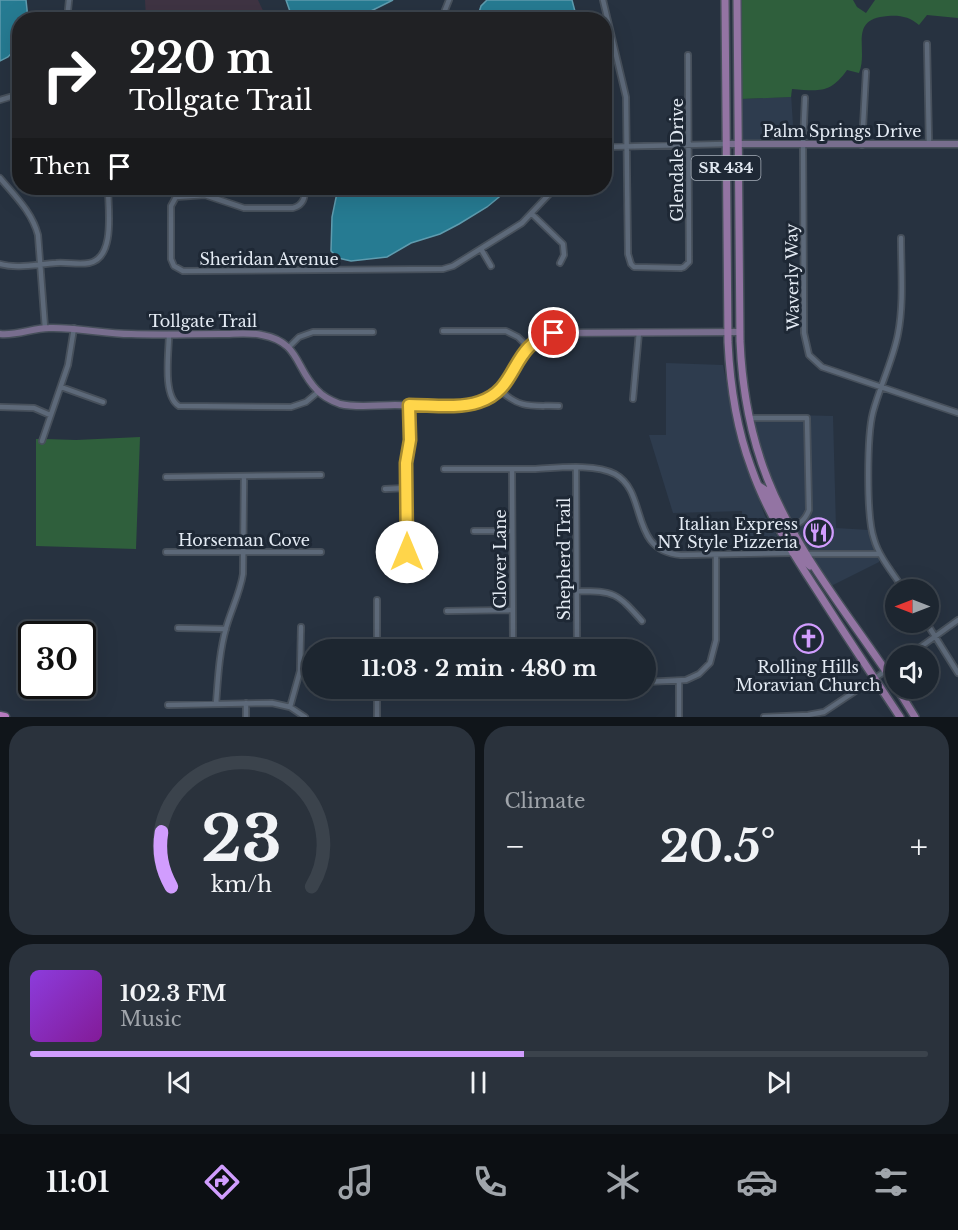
<!DOCTYPE html>
<meta charset="utf-8">
<style>
:root{--surface:#1d2630;--page:#2a323c;--text:#f1f3f6;--muted:#a0a5ab;--line:#3b434c;--accent:#d19dfe}
body{margin:0;font-family:"Libre Baskerville",serif;background:var(--page);color:var(--text);height:100vh;display:flex;flex-direction:column;font-size:22px;white-space:nowrap}
*{box-sizing:border-box;margin:0}
p{font-size:20px;color:var(--muted)}
.icon{flex:none;width:33px;height:33px;fill:none;stroke:currentColor;stroke-width:2;stroke-linecap:round;stroke-linejoin:round}
.map{position:relative;height:717px;overflow:hidden}
.sheet{display:flex;flex-direction:column;gap:9px;padding:9px;background:#10151a;flex:1}
.sheet>*{flex:none}
.top-card{position:absolute;left:12px;top:12px;width:600px;height:183px;border-radius:24px;box-shadow:0 6px 24px #0002,0 0 0 2px var(--line);background:#202124;color:#fff;overflow:hidden}
.needle{width:39px;rotate:270deg}
.controls{position:absolute;left:885px;top:579px;display:grid;gap:12px}
.controls a{display:grid;place-items:center;width:54px;height:54px;border-radius:50%;background:var(--surface);box-shadow:0 6px 24px #0002,0 0 0 2px var(--line);font-size:30px}
.speed{position:absolute;left:18px;top:621px;display:flex;gap:12px;font-size:30px;font-weight:700;text-align:center}
.speed>*{display:grid;place-content:center;width:78px;height:78px;border-radius:50%;background:var(--surface);box-shadow:0 6px 24px #0002,0 0 0 2px var(--line);line-height:1}
.speed .limit{border:3px solid #111;border-radius:9px;background:#fff;color:#111}
.pin{position:absolute;display:grid;place-items:center;width:51px;height:51px;color:#fff;margin:-26px;border:3px solid #fff;border-radius:50%;box-shadow:0 2px 6px #0007}
.me{position:absolute;width:66px;margin:-33px;rotate:0deg;stroke-linejoin:round;filter:drop-shadow(0 0 4px #0008)}
.turn{display:flex;align-items:center;gap:21px;height:126px;padding:0 18px;font-size:27px}
.turn .icon{width:78px;height:78px;stroke-width:2.5}
.turn b{display:block;font-size:42px;line-height:51px}
.then{display:flex;align-items:center;height:57px;padding:0 18px;background:#0003;gap:12px;font-size:22px}
.big{font-size:45px;font-weight:800;line-height:1.1}
.sheet .widget{flex:1;display:flex;flex-direction:column;justify-content:center;gap:9px;min-width:0;padding:0 21px;border-radius:24px;background:var(--page)}
.sheet .dial{align-items:center;gap:0}
.dial svg{height:156px;overflow:visible;fill:none;stroke:var(--line);stroke-width:7;stroke-linecap:round;text-anchor:middle}
.dial text{fill:var(--text);stroke:none}
.song{display:flex;align-items:center;gap:18px}
.cover{width:72px;height:72px;border-radius:9px;background:linear-gradient(135deg,hsl(270 70% 55%),hsl(290 70% 35%))}
.played{height:6px;border-radius:3px;background:linear-gradient(90deg,var(--accent) 55%,var(--line) 55%)}
.keys{display:flex;justify-content:space-around;direction:ltr}
.heat{display:flex;justify-content:space-between;align-items:center;font-size:33px;direction:ltr}
.sheet .tiles{flex:1;display:grid;gap:9px;grid-template-columns:1fr 1fr}
.widget:last-child{grid-column:span 2}
.trip{position:absolute;left:302px;top:639px;width:354px;height:60px;border-radius:30px;background:var(--surface);box-shadow:0 6px 24px #0002,0 0 0 2px var(--line);font-weight:800;line-height:60px;text-align:center}
.tab-bar{display:flex;height:96px;justify-content:space-around;align-items:center;background:#0c0f13;color:var(--muted)}
.tab-bar .icon{width:42px;height:42px}
.tab-bar .selected{color:var(--accent)}
.tab-bar b{font-size:27px;color:var(--text)}
.map>svg:first-child{display:block}
.built{fill:#2e3c4e}
.education{fill:#3f3443}
.green{fill:#2f5f3c}
.water{fill:#267b92;stroke:#5f9caf;stroke-width:1.5}
.lines{fill:none;stroke-linecap:round;stroke-linejoin:round}
.street-casing{stroke:#47505b;stroke-width:8}
.secondary-casing{stroke:#47505b;stroke-width:9}
.primary-casing{stroke:#47505b;stroke-width:10}
.highway-casing{stroke:#47505b;stroke-width:11}
.street{stroke:#5d6979;stroke-width:4.5}
.secondary{stroke:#786e8e;stroke-width:6}
.primary{stroke:#9374a3;stroke-width:7}
.highway{stroke:#b77bbf;stroke-width:8}
.route-casing{stroke:#a68a30;stroke-width:15}
.route{stroke:#ffd54a;stroke-width:10}
.labels{text-anchor:middle;stroke-width:6;stroke-linejoin:round;paint-order:stroke}
.shield{fill:#1e2835;stroke:#a8b0ba;stroke-width:1.5}
.shield-label{font-size:15px;font-weight:bold;fill:#e3eaf3}
.street-label{font-size:16px;fill:#e3eaf3;stroke:#1e2835}
.poi-label{font-size:16px;fill:#e3eaf3;stroke:#1e2835;text-anchor:end}
</style>
<div class="map">
<svg width="958" height="717" viewBox="0 0 958 717">
<rect width="100%" height="100%" fill="#273240"/>
<!-- built -->
<path class="built" d="M791,93L794,142L741,141L740,99L790,97Z
M666,363L723,365L738,443L765,516L786,551L743,552L742,511L673,513L649,435H666Z
M751,414L833,416L836,528L869,530L876,551L810,552L795,528L803,525L808,519L811,510L810,416H751Z
M805,420L806,510L804,516L799,521L793,523L767,469L752,421Z
M879,556V562L831,586L812,557Z"/>
<!-- education -->
<path class="education" d="M145,0H258L267,19H146Z"/>
<!-- green -->
<path class="green" d="M740,0H853L857,7L866,13L875,0H958V18L927,15L919,25C910,17 900,15 888,16C847,19 869,49 859,73L847,70C830,94 819,91 792,89L791,97L740,99Z
M140,437L136,549L36,546V439H40L39,443L43,444L45,439L76,440Z"/>
<!-- water -->
<path class="water" d="M0,0H26L28,19L20,20L19,45L8,57L0,61Z
M286,0H393L369,12L360,19L293,20Z
M487,0H572L577,19H477L481,6Z
M338,188H510L487,207L459,224L440,234L411,243L387,257L351,261L338,258L331,251L332,217Z"/>
<g class="lines">
<defs>
<path id="street" d="M603,0L626,97L628,254L631,264L634,267L681,268L684,267L689,262L688,55
M67,20L69,0
M441,20L449,0
M927,44L929,144
M805,98L803,144L804,333L809,355L822,367L958,413
M0,100L20,94
M862,145L866,72
M604,147L726,144
M0,178C15,196 32,212 38,235L45,328
M305,188C305,197 304,205 293,208H244L205,195L176,197L171,206V259L174,266L183,271L443,269L453,266L522,223L555,188
M532,214L563,244L564,255L560,263
M901,238C901,270 904,303 898,334C893,360 880,386 873,412C867,435 866,516 874,539C879,557 893,573 904,590
M481,249L491,266
M0,264C17,269 38,264 56,263C67,262 78,265 89,263C116,258 108,208 108,188
M443,331H506L518,337L528,347
M169,334C169,352 162,396 179,406L291,407L306,402L318,392
M289,347L299,337L313,332H373
M61,387L103,402
M500,390C521,410 533,405 559,406
M633,399L639,332
M0,407L34,408L50,415
M749,418H807L809,510C805,520 801,523 792,526
M42,441L68,365L74,328
M576,468L577,650
M444,469C474,469 503,469 533,469C556,468 595,463 615,474C649,493 628,551 681,555L793,553
M512,469L513,650
M166,477L321,475
M385,489L406,488
M474,531H512
M166,552H321
M407,552L406,463L409,440V405
M808,554H880
M577,591C615,591 617,593 642,621
M377,600V650
M447,611L512,610
M926,622L958,673
M178,628L226,629
M908,656L958,620
M645,682L686,680L699,674L710,663L716,640V555
M377,688V717
M216,704C218,679 219,653 226,628C231,610 240,593 243,574L244,477
M168,705L272,703L290,707L305,717
M290,707L300,671L301,627
M246,717V703
M679,717V682
M764,717L808,715L824,712L896,664"/>
<path id="secondary" d="M726,144H958
M0,334C16,336 33,328 49,328C77,327 103,334 131,334C161,335 191,334 221,334C235,334 249,332 262,335C300,342 295,368 317,390C323,397 332,401 340,404C357,408 377,405 395,405C420,405 447,409 472,404C519,395 508,346 554,333L740,332"/>
<path id="primary" d="M725,0L728,342C730,384 736,427 751,467C767,513 793,554 820,595C846,636 873,676 900,717
M737,0L740,341C742,389 750,435 768,480C798,555 852,619 896,686
M759,486L765,490L781,521L784,524L792,526
M793,553L799,554L810,566
M897,688L915,717"/>
<path id="highway" d="M0,716L5,717"/>
</defs>
<!-- street casing -->
<use href="#street" class="street-casing"/>
<!-- secondary casing -->
<use href="#secondary" class="secondary-casing"/>
<!-- primary casing -->
<use href="#primary" class="primary-casing"/>
<!-- highway casing -->
<use href="#highway" class="highway-casing"/>
<!-- street -->
<use href="#street" class="street"/>
<!-- secondary -->
<use href="#secondary" class="secondary"/>
<!-- primary -->
<use href="#primary" class="primary"/>
<!-- highway -->
<use href="#highway" class="highway"/>
</g>
<g class="lines">
<defs>
<path id="route" d="M407,552L406,463L410,440L409,405C431,405 458,409 479,402C520,389 509,345 554,333"/>
</defs>
<!-- route casing -->
<use href="#route" class="route-casing"/>
<!-- route -->
<use href="#route" class="route"/>
</g>
<!-- icons -->
<defs>
<symbol id="restaurant-ring" viewBox="-11 -11 22 22"><circle r="9.5" fill="#1e2835" stroke="#d19dfe" stroke-width="1.5"/><path d="M-5-6h1v4h1v-4h1v4h1v-4h1v5L-1.5 .5V6h-2V.5L-5-1ZM5-6V6H3V1.5H1.5Q1.5-4 5-6Z" fill="#d19dfe"/></symbol>
<symbol id="church-ring" viewBox="-11 -11 22 22"><circle r="9.5" fill="#1e2835" stroke="#d19dfe" stroke-width="1.5"/><path d="M-1.2-6h2.4v3.5h3.3v2.4h-3.3V6h-2.4V-.1h-3.3v-2.4h3.3Z" fill="#d19dfe"/></symbol>
</defs>
<g fill-rule="evenodd">
<use href="#restaurant-ring" x="802" y="516" width="33" height="33"/>
<use href="#church-ring" x="792" y="622" width="33" height="33"/>
</g>
<g class="labels">
<!-- shield labels -->
<rect class="shield" x="691.5" y="156" width="69" height="24" rx="4.5"/>
<g class="shield-label">
<text x="726" y="173">SR 434</text>
</g>
<!-- street labels -->
<g class="street-label">
<text x="842" y="137">Palm Springs Drive</text>
<text transform="translate(677 160) rotate(-90)" y="6">Glendale Drive</text>
<text x="269" y="265">Sheridan Avenue</text>
<text transform="translate(792 277) rotate(-91)" y="6">Waverly Way</text>
<text x="203" y="327">Tollgate Trail</text>
<text x="244" y="546">Horseman Cove</text>
<text transform="translate(500 559) rotate(-90)" y="6">Clover Lane</text>
<text transform="translate(564 559) rotate(-90)" y="6">Shepherd Trail</text>
</g>
<!-- poi labels -->
<g class="poi-label">
<text x="798" y="530">Italian Express<tspan x="798" dy="18">NY Style Pizzeria</tspan></text>
<text x="808" y="673" text-anchor="middle">Rolling Hills<tspan x="808" dy="18">Moravian Church</tspan></text>
</g>
</g>
</svg>
<div class="controls">
<a><svg class="needle" viewBox="-14 -14 28 28"><path d="M0-13l5 13h-10z" fill="#e53935"/><path d="M0 13l5-13h-10z" fill="#a0a5ab"/></svg></a>
<a><svg class="icon" aria-label="sound" viewBox="0 0 24 24"><path d="M4 9h4l5-4v14l-5-4H4zM17 9q2 3 0 6"/></svg></a>
</div>
<div class="speed"><div class="limit">30</div></div>
<div class="pin" style="left:554px;top:333px;background:#d93025"><svg class="icon" aria-label="arrive" viewBox="0 0 24 24"><path d="M6 21V4h12l-3 4 3 4H6"/></svg></div>
<svg class="me" style="left:407px;top:552px" viewBox="-20 -20 40 40"><circle r="19" fill="#fff"/><path d="M0-13L10 11 0 6-10 11z" fill="#ffd54a"/></svg>
<div class="trip">11:03 · 2 min · 480 m</div>
<div class="top-card">
<div class="turn"><svg class="icon" aria-label="right" viewBox="0 0 24 24"><path d="M7 20v-9h11M14 6l5 5-5 5"/></svg><div><b>220 m</b>Tollgate Trail</div></div>
<div class="then">Then<svg class="icon" aria-label="arrive" viewBox="0 0 24 24"><path d="M6 21V4h12l-3 4 3 4H6"/></svg></div>
</div>
</div>
<section class="sheet">
<div class="tiles">
<div class="widget dial"><svg viewBox="0 0 100 80">
<path d="M14 69A42 42 0 1 1 86 69"/>
<path d="M14 69A42 42 0 0 1 9 41" stroke="#d19dfe"/>
<text x="50" y="56" font-size="32" font-weight="700">23</text>
<text x="50" y="72" font-size="11">km/h</text>
</svg></div>
<div class="widget"><p>Climate</p>
<div class="heat"><a>−</a><b class="big">20.5°</b><a>+</a></div>
</div>
<div class="widget">
<div class="song"><i class="cover"></i><div><b>102.3 FM</b><p>Music</p></div></div>
<div class="played"></div>
<div class="keys"><svg class="icon" aria-label="previous" viewBox="0 0 24 24"><path d="M18 5L8 12l10 7zM5 5v14"/></svg><svg class="icon" aria-label="pause" viewBox="0 0 24 24"><path d="M8 5v14M16 5v14"/></svg><svg class="icon" aria-label="next" viewBox="0 0 24 24"><path d="M6 5l10 7-10 7zM19 5v14"/></svg></div>
</div>
</div>
</section>
<nav class="tab-bar">
<b>11:01</b>
<svg class="icon selected" aria-label="directions" viewBox="0 0 24 24"><path d="M12 3l9 9-9 9-9-9zM9 14v-3h6M13 9l2 2-2 2"/></svg>
<svg class="icon" aria-label="music" viewBox="0 0 24 24"><path d="M9 18V5l10-2v13"/><circle cx="6" cy="18" r="3"/><circle cx="16" cy="16" r="3"/></svg>
<svg class="icon" aria-label="phone" viewBox="0 0 24 24"><path d="M5 4h4l2 5-3 2q2 4 5 5l2-3 5 2v4C11 20 4 13 5 4z"/></svg>
<svg class="icon" aria-label="climate" viewBox="0 0 24 24"><path d="M12 3v18M4 7l16 10M4 17L20 7"/></svg>
<svg class="icon" aria-label="car" viewBox="0 0 24 24"><path d="M5 17H2v-5l4-1 3-4h7l3 4 3 1v5h-3M9 17h6M6 11h13"/><circle cx="7" cy="17" r="2"/><circle cx="17" cy="17" r="2"/></svg>
<svg class="icon" aria-label="filters" viewBox="0 0 24 24"><path d="M4 7h16M4 17h16"/><circle cx="9" cy="7" r="2"/><circle cx="15" cy="17" r="2"/></svg>
</nav>
